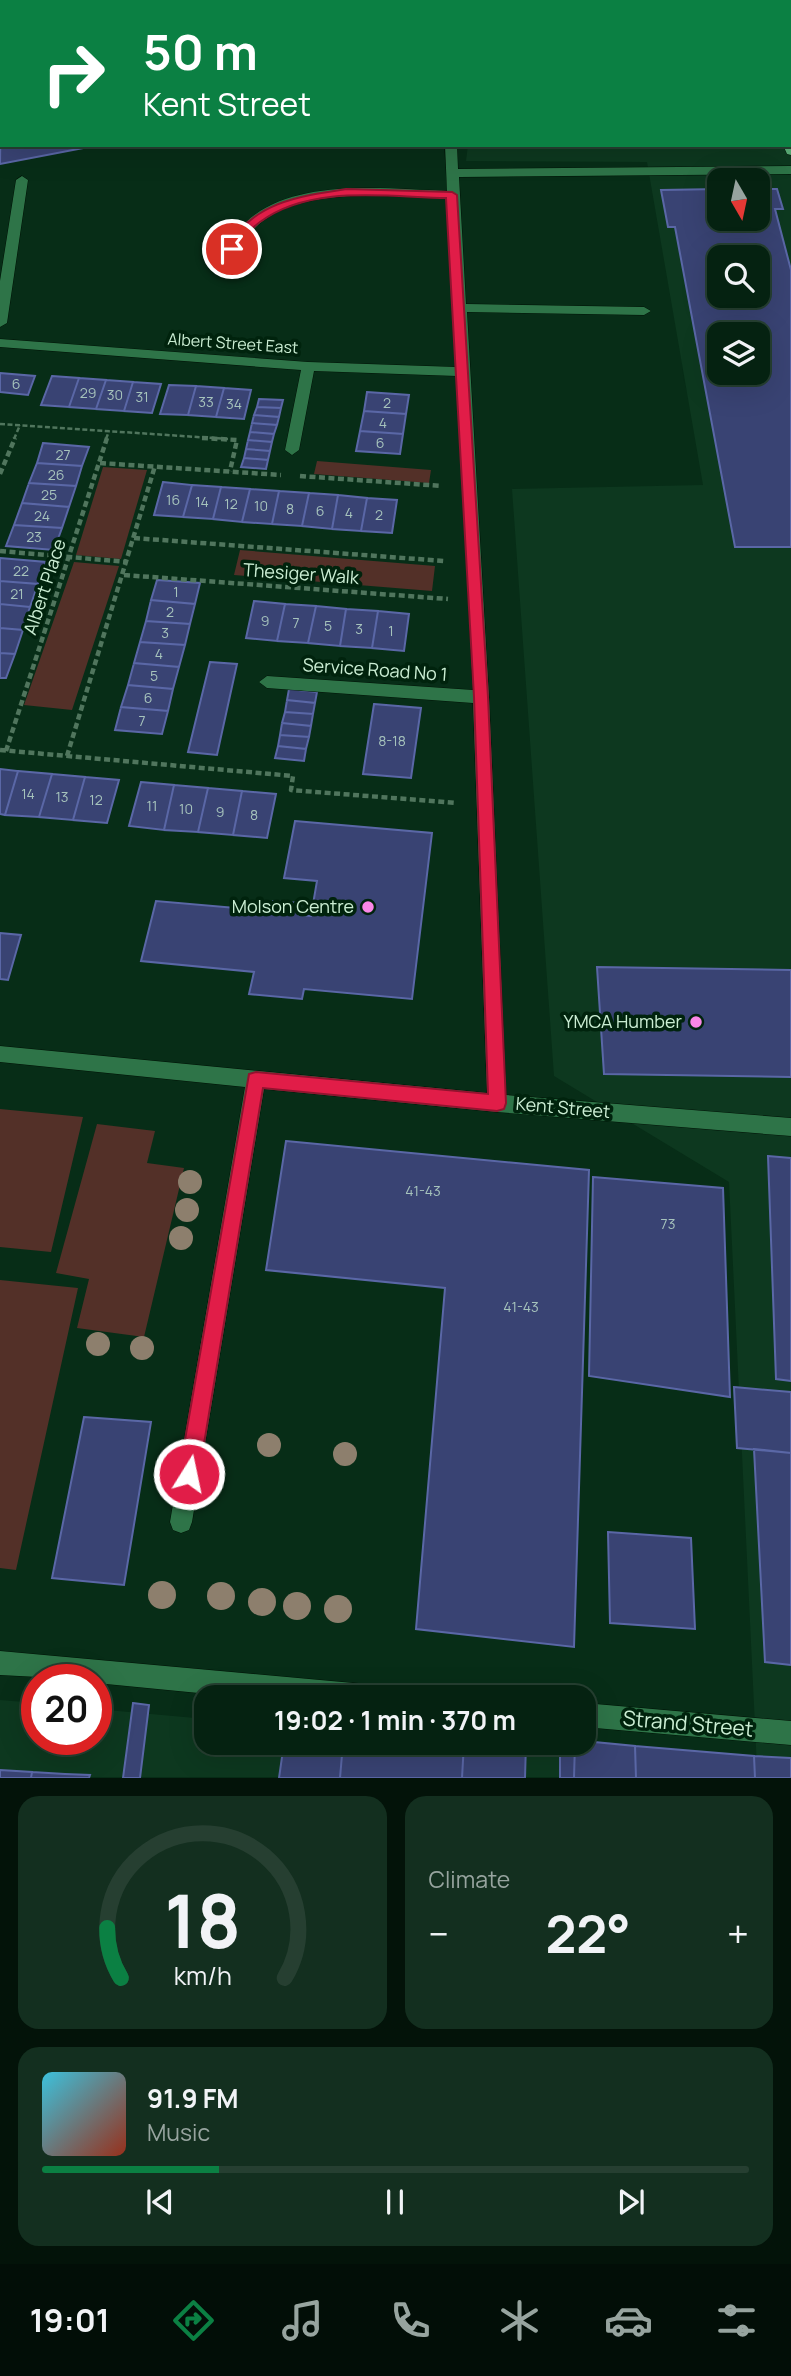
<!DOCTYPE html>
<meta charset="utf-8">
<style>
:root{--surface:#052211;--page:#132f1f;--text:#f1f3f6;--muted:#97a49f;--line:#263f31;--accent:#0b8043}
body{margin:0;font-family:Manrope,sans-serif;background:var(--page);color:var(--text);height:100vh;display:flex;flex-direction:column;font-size:26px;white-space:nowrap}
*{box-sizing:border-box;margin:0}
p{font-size:23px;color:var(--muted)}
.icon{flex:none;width:38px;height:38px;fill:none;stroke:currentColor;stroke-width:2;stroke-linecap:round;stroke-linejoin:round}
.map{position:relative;height:1778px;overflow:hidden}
.details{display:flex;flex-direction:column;gap:18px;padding:18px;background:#031309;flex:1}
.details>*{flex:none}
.guide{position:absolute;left:0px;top:0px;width:791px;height:147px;box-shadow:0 7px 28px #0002,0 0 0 2px var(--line);background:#0b8043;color:#fff;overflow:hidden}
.needle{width:46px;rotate:171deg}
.tools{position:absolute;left:707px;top:168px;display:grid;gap:14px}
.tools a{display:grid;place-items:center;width:63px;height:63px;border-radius:14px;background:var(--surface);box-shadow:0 7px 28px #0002,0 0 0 2px var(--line);font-size:35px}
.speed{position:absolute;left:21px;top:1664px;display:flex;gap:14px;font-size:35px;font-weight:700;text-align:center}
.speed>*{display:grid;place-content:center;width:91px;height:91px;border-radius:50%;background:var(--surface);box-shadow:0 7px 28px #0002,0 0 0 2px var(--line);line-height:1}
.speed .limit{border:10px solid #d22;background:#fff;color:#111}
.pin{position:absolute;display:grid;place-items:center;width:60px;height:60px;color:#fff;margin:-30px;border:4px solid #fff;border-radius:50%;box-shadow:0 2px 7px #0007}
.me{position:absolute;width:77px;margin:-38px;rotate:10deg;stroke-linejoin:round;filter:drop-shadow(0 0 5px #0008)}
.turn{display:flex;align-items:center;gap:24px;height:147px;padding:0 28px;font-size:32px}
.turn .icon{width:91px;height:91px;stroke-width:2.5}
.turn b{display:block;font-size:49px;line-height:60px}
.big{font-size:52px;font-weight:700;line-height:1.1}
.details .card{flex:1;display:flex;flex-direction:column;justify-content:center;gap:10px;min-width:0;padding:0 24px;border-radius:21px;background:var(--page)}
.details .dial{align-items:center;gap:0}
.dial svg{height:182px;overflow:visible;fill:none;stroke:var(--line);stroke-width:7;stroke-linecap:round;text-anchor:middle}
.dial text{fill:var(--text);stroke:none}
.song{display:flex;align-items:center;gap:21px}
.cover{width:84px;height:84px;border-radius:10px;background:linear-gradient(135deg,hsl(190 70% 55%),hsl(10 70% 35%))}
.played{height:7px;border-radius:4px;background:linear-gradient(90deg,var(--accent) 25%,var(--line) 25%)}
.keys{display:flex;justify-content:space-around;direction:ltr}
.heat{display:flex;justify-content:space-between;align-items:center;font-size:38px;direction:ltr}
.details .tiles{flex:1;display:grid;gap:18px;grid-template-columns:1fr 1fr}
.card:last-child{grid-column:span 2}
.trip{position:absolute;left:194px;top:1685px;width:402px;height:70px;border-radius:21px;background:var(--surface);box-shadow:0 7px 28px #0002,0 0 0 2px var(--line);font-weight:700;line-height:70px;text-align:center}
.tab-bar{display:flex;height:112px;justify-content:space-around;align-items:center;background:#020e07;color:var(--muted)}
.tab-bar .icon{width:49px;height:49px}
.tab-bar .on{color:var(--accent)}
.tab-bar b{font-size:32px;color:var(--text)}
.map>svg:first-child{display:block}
.built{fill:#0d381f;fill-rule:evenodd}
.green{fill:#533028}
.building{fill:#394373;stroke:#5a67a6;stroke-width:2;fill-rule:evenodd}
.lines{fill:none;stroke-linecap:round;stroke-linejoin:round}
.minor-casing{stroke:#011306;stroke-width:1}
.major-casing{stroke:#011306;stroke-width:1}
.path-far1{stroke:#50755d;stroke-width:2.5;stroke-dasharray:5 2.5;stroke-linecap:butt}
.path{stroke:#50755d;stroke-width:4.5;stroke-dasharray:6 3.5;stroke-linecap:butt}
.minor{fill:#2e7448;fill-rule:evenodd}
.major{fill:#59ac76;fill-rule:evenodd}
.tree{fill:#8d7f6d}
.route{fill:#e11d48;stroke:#92132f;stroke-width:2}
.poi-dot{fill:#fa87e7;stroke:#00230d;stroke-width:2.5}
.labels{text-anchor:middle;stroke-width:7;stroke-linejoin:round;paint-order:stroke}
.number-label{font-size:14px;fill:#a6c3bc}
.far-street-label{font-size:16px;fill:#cbeed4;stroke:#00230d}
.street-label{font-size:18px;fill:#cbeed4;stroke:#00230d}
.poi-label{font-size:18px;fill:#cbeed4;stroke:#00230d;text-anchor:end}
.near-street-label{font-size:21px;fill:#cbeed4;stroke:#00230d}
</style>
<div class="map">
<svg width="791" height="1778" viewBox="0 0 791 1778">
<rect width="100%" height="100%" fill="#072d17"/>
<!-- built -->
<path class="built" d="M486,0H791V1777H0V1700L37,1703V1740H96V1709L206,1719V1743H478L757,1768L729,1182L554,1076L512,489L703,485L647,162L466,161L468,145H789V2ZM719,180H758V219H719ZM719,257H758V296H719ZM719,334H758V373H719Z"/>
<!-- green -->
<path class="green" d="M317,461L431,470L429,483L314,474Z
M103,467L147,470L121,559L76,555Z
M240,550L435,566L432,591L234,575Z
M74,562L119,566L72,710L24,705Z
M0,1109L83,1117L51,1252L0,1247Z
M97,1124L155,1131L147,1163L184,1168L144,1337L77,1328L89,1279L56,1273Z
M0,1280L78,1288L16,1570L0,1568Z"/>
<!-- building -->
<path class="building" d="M2,25V145H99L0,164Z
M491,145H756L757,147H491Z
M719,189V219H758V189H777L783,209H775L791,270V547H735L675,227H668L661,190ZM719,257H758V296H719ZM719,334H758V373H719Z
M0,373L35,376L28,395L0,392Z
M52,376L79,378L69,407L41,405Z
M79,378L106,380L96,409L69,407Z
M106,380L133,382L124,411L96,409Z
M133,382L161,384L152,413L124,411Z
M169,385L196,386L188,415L160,414Z
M196,386L224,388L216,417L188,415Z
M224,388L251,390L244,419L216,417Z
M367,392L409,395L406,414L364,411Z
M259,399L283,400L281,408L257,407Z
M257,407L281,408L279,417L254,415Z
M364,411L406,414L403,434L360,431Z
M254,415L279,417L277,425L252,423Z
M252,423L277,425L274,434L250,432Z
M360,431L403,434L400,454L356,451Z
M250,432L274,434L272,442L248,440Z
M248,440L272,442L270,451L246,449Z
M43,443L89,447L82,466L37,463Z
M246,449L270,451L268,460L244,458Z
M244,458L268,460L266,469L241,467Z
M37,463L82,466L76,486L29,483Z
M163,482L192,485L183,517L154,515Z
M29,483L76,486L69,507L22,503Z
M192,485L221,487L213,519L183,517Z
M221,487L250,489L242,522L213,519Z
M250,489L279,491L272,524L242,522Z
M279,491L309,493L302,526L272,524Z
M309,493L338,495L332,529L302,526Z
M338,495L367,498L361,531L332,529Z
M367,498L397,500L392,533L361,531Z
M22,503L69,507L62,528L14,525Z
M14,525L62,528L54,550L6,546Z
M0,558L46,562L38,584L0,581Z
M157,580L200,583L195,604L151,600Z
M0,581L38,584L30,607L0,604Z
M151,600L195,604L190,624L146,621Z
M254,601L285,604L277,641L246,638Z
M0,604L30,607L23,630L0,628Z
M285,604L316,606L308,643L277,641Z
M316,606L346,609L340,646L308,643Z
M346,609L378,611L372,648L340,646Z
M378,611L409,614L404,651L372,648Z
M146,621L190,624L185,645L140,642Z
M0,628L23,630L15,654L0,653Z
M140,642L185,645L179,667L134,663Z
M0,653L15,654L6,678H0Z
M210,662L237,664L217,755L188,752Z
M134,663L179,667L173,689L128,685Z
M128,685L173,689L168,711L121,707Z
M289,689L317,692L315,703L287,700Z
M287,700L315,703L313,714L285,712Z
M374,704L421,708L411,778L363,774Z
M121,707L168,711L162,734L115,730Z
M285,712L313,714L311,726L282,723Z
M282,723L311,726L309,737L280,735Z
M280,735L309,737L306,749L278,746Z
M278,746L306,749L304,761L275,758Z
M0,769L18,771L5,815L0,814Z
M18,771L52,774L39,817L5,815Z
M52,774L85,777L73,820L39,817Z
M85,777L119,780L107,823L73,820Z
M141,782L174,785L164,830L129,826Z
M174,785L208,788L198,832L164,830Z
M208,788L242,791L233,835L198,832Z
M242,791L276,794L267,838L233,835Z
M295,821L432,833L412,999L304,989L302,999L249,994L254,972L141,961L156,901L271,911L273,901L301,903L299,915L311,916L317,881L284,878Z
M0,933L21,935L8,980L0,979Z
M597,967L791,970V1077L604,1074Z
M286,1141L589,1170L574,1647L416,1629L445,1288L266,1270Z
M768,1156L791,1158V1381L776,1379Z
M593,1177L723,1188L730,1397L589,1376Z
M734,1387L791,1392V1453L737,1448Z
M84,1417L151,1422L124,1585L52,1578Z
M754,1449L791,1453V1665L765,1662Z
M608,1532L691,1538L695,1629L610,1623Z
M133,1703L149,1705L140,1778H123Z
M584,1741L635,1746L636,1778H574L575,1743Z
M284,1743H343L340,1778H279Z
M343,1743H464L462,1778H340Z
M464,1743H526L525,1778H462Z
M560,1743H575L574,1778H560Z
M635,1746L754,1756L755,1778H636Z
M754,1756L791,1758V1778H755Z
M0,1770L32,1772L31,1778H0Z
M32,1772L65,1774L90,1775L89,1778H31Z"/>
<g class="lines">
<defs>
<path id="minor" d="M184,0H194V2H184Z
M444,0H454V2H444Z
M445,145H457L458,169L791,166V174L459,177L466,304L644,307L651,311L644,315L467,312L489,697L506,1095L791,1118V1136L497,1112L264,1089L192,1522L189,1530L181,1533L173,1530L170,1522L245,1087L0,1062V1046L487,1093L473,703L267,688L259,682L267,676L473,690L457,376L314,371L299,450L292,455L285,450L301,370L0,347V339L308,362L456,367L448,198C391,197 295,184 253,230C247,236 242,244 236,252H228L226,249C232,241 238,230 245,223C292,177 387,189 447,191Z
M22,176L28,180L7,323L0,327V281L16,180Z
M0,1651L386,1686L394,1690L398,1698H250L96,1683V1680L0,1675Z
M584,1703L791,1721V1745L584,1727Z"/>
<path id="major" d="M749,0H759V2H749Z
M789,141H791V155L787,154L783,145H789Z"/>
</defs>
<!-- minor casing -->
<use href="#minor" class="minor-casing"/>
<!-- major casing -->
<use href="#major" class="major-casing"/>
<!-- path-far1 -->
<path class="path-far1" d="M0,424L228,439
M14,439L20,425
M106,439L109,431"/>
<!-- path -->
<path class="path" d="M202,438L237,440L230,471
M100,463L281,475
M0,474L15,438
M300,476L442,486
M134,538L444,561
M0,551L127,562
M124,575L448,599
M0,750L293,776L291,790L456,803
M6,751L107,438
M67,756L155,466"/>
<!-- minor -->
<use href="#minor" class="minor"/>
<!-- major -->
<use href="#major" class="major"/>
</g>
<!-- trees -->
<g class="tree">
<circle cx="190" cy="1182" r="12"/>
<circle cx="187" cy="1210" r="12"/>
<circle cx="181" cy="1238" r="12"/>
<circle cx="98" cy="1344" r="12"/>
<circle cx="142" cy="1348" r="12"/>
<circle cx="269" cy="1445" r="12"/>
<circle cx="345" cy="1454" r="12"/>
<circle cx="162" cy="1595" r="14"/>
<circle cx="221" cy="1596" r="14"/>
<circle cx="262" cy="1602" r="14"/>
<circle cx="297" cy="1606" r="14"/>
<circle cx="338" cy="1609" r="14"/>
</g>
<!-- route -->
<path class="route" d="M346,189L452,192L457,195L488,697L506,1103L504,1109L497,1111L263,1088L199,1474L196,1481L189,1484L182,1481L179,1474L249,1074L256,1072L488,1094L474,697L446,198C387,197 311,184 260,222C249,230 243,240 236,252L227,249C250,203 299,196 346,189Z"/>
<!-- markers -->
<g class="poi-dot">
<circle cx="368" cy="907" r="7"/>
<circle cx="696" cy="1022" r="7"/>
</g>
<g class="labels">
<!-- number labels -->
<g class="number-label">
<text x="16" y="389">6</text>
<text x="88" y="398">29</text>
<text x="115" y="400">30</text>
<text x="142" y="402">31</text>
<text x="206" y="407">33</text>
<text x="387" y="408">2</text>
<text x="234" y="409">34</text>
<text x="383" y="428">4</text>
<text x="380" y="448">6</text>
<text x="63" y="460">27</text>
<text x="56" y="480">26</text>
<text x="49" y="500">25</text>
<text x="173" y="505">16</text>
<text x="202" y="507">14</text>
<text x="231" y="509">12</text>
<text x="261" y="511">10</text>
<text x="290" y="514">8</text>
<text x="320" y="516">6</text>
<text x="349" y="518">4</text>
<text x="379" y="520">2</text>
<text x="42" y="521">24</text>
<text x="34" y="542">23</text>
<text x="21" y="576">22</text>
<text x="176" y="597">1</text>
<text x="17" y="599">21</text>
<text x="170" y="617">2</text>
<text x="265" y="626">9</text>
<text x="296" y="628">7</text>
<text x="328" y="631">5</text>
<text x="359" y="634">3</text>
<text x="391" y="636">1</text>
<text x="165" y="638">3</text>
<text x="159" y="659">4</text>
<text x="154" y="681">5</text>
<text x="148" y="703">6</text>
<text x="142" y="726">7</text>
<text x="392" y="746">8-18</text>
<text x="28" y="799">14</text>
<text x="62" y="802">13</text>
<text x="96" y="805">12</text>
<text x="152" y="811">11</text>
<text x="186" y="814">10</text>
<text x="220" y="817">9</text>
<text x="254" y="820">8</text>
<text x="423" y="1196">41-43</text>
<text x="668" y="1229">73</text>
<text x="521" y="1312">41-43</text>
</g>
<!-- far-street labels -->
<g class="far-street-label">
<text transform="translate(233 343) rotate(4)" y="6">Albert Street East</text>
</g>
<!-- street labels -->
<g class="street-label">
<text transform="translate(301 574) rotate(4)" y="6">Thesiger Walk</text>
<text transform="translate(45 587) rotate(-72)" y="6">Albert Place</text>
<text transform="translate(375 670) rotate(4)" y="6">Service Road No 1</text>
<text transform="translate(563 1108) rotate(5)" y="6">Kent Street</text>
</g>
<!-- poi labels -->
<g class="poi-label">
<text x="354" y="913">Molson Centre</text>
<text x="682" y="1028">YMCA Humber</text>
</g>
<!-- near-street labels -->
<g class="near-street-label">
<text transform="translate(688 1724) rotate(5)" y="7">Strand Street</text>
</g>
</g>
</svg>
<div class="tools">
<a><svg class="needle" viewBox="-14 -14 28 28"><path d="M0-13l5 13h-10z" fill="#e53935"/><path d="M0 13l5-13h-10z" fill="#97a49f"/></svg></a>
<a><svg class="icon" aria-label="search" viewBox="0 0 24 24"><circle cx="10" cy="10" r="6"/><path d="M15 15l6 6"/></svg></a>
<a><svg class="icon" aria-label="layers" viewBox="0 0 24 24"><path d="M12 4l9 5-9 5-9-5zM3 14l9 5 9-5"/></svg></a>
</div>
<div class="speed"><div class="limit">20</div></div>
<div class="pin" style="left:232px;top:249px;background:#d93025"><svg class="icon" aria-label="arrive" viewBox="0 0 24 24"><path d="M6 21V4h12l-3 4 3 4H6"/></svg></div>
<svg class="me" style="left:189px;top:1474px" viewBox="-20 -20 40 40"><circle r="17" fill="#e11d48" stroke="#fff" stroke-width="3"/><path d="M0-11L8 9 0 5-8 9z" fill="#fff"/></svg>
<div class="trip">19:02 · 1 min · 370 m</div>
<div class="guide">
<div class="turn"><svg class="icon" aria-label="right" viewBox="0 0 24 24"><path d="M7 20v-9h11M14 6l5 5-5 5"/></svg><div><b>50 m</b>Kent Street</div></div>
</div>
</div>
<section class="details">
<div class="tiles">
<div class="card dial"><svg viewBox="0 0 100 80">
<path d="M14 69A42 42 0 1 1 86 69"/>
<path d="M14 69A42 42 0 0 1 8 47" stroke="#0b8043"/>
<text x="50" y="56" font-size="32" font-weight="700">18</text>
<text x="50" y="72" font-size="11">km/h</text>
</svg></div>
<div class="card"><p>Climate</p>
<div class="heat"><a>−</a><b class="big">22°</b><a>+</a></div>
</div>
<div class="card">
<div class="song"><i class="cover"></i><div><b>91.9 FM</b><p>Music</p></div></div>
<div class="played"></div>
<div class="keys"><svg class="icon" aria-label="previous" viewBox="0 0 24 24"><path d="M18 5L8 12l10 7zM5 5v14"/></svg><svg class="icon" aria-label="pause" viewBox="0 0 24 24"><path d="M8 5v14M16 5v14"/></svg><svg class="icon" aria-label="next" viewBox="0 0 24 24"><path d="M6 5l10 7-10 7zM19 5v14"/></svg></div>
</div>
</div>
</section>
<nav class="tab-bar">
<b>19:01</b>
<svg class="icon on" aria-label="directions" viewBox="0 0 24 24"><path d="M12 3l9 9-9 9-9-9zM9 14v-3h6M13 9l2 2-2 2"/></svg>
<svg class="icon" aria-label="music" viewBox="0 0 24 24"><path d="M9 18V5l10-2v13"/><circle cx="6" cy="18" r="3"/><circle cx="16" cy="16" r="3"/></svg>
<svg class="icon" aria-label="phone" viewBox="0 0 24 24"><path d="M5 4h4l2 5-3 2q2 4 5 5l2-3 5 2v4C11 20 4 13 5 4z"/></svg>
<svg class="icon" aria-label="climate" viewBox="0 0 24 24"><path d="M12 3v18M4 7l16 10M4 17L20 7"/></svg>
<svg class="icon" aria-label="car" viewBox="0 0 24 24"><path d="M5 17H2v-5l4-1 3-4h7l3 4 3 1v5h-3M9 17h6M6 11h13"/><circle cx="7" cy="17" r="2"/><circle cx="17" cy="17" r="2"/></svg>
<svg class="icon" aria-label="filters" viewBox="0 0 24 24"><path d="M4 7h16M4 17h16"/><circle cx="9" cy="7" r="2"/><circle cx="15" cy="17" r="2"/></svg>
</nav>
